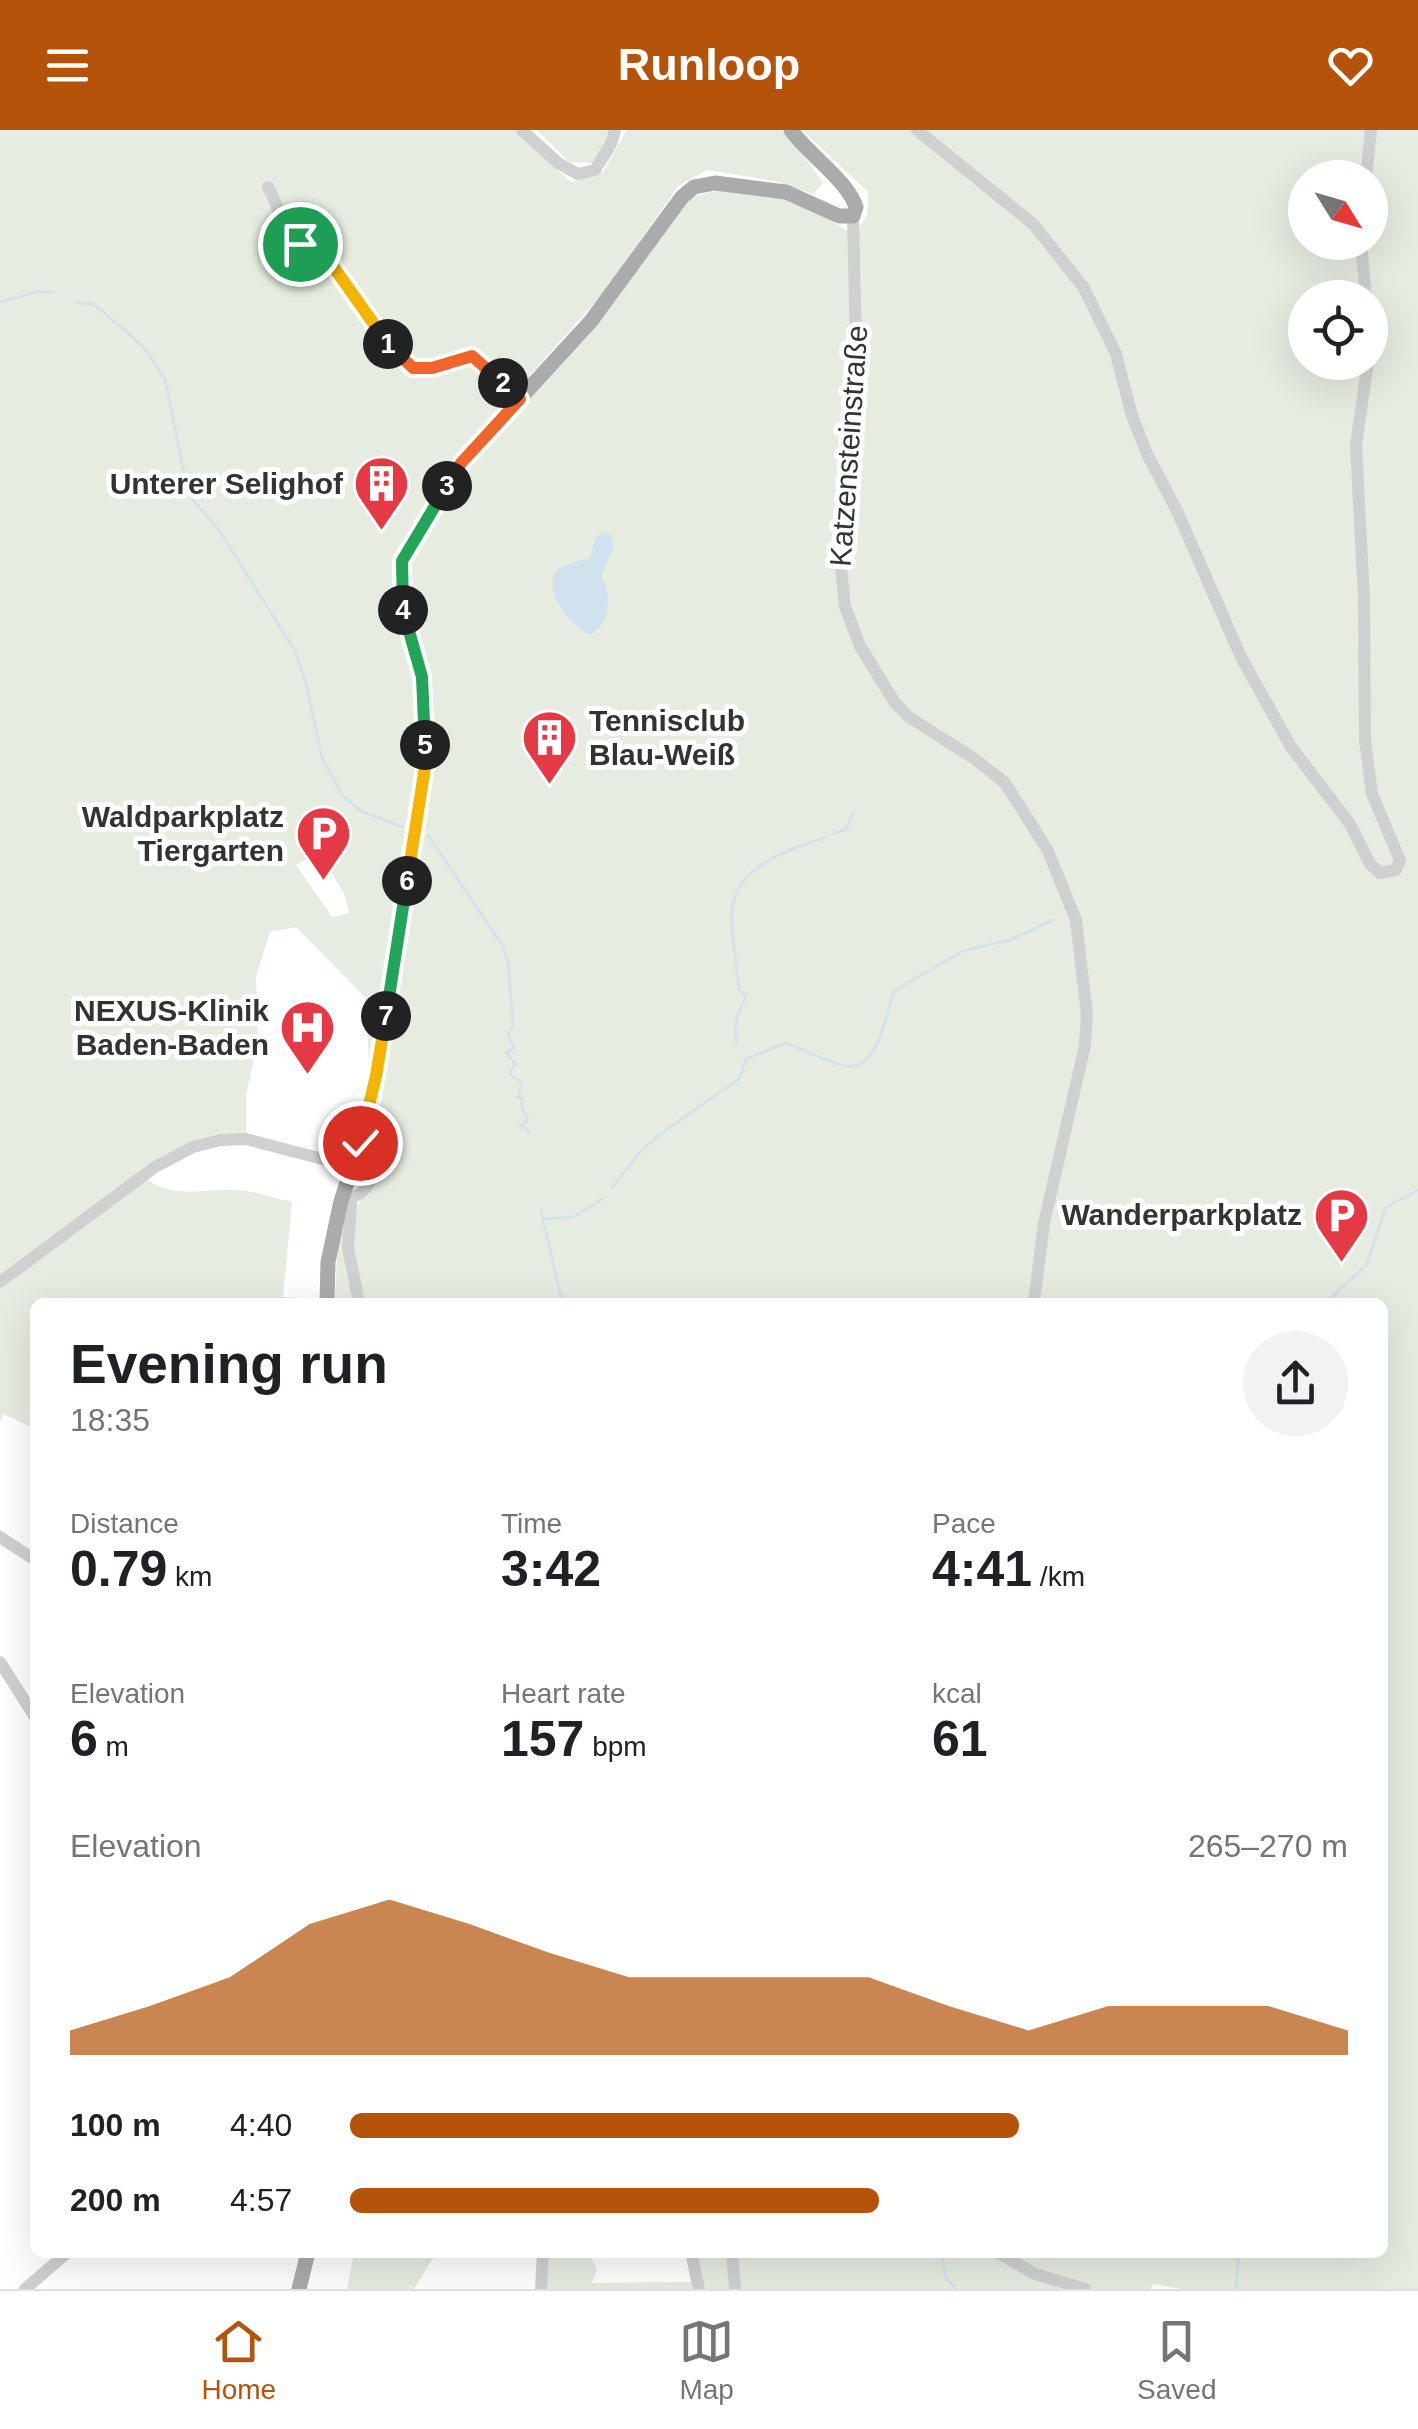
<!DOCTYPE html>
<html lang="en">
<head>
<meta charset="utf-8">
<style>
	:root { --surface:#fff; --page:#f2f2f2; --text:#202124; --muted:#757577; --line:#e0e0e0; --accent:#b45309 }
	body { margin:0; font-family:Helvetica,sans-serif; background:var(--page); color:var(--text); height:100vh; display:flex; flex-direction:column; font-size:38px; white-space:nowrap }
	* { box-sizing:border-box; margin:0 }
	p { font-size:32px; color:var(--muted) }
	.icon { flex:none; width:55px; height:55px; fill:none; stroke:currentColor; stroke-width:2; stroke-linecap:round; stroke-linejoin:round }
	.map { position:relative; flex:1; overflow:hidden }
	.drawer { position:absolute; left:30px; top:1168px; width:1358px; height:960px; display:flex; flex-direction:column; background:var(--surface); border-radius:15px; box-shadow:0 10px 40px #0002 }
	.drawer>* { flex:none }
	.needle { width:65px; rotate:127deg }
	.controls { position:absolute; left:1288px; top:30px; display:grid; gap:20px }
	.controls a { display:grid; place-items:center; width:100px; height:100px; border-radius:50%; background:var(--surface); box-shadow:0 10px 40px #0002; font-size:50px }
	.pin { position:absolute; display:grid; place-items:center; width:85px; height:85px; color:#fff; margin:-42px; border:5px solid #fff; border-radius:50%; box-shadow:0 2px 10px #0007 }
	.km { position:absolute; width:50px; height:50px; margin:-25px; border-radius:50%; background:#222; color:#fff; font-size:28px; line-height:50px; text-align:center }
	.round { display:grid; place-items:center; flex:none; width:105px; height:105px; border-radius:52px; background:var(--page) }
	.headline { display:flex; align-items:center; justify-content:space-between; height:170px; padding:0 40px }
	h1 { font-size:55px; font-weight:800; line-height:75px }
	.metrics { display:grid; grid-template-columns:repeat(3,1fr); gap:15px; height:170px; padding:10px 40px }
	.metrics div { display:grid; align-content:center }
	.metrics b { font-size:50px; font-weight:800 }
	.metrics small { font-size:28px; font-weight:400 }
	.metrics p { font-size:28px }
	.chart { height:280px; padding:20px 40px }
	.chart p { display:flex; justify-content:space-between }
	.chart svg { width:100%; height:180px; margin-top:10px; fill:var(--accent); opacity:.7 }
	ul { padding:0 40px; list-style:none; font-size:32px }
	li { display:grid; grid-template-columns:160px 120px 1fr; align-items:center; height:75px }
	li i { height:25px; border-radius:12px; background:var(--accent) }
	header { display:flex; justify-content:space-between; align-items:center; height:130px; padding:0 40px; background:var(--accent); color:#fff; font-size:45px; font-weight:800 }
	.tabs { display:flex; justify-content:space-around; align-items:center; height:140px; border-top:2px solid var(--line); background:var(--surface); font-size:28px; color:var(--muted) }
	.tabs a { display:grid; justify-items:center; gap:5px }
	.tabs .selected { color:var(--accent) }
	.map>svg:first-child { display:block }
</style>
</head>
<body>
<header><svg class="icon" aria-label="menu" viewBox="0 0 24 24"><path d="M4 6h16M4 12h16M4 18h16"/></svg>Runloop<svg class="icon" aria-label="heart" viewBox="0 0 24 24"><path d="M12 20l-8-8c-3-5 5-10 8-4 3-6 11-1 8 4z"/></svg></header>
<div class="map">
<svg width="1418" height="2159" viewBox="0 0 1418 2159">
	<rect width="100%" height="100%" fill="#fff"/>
	<g fill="#e6ecdf" fill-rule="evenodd">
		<path d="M0,0H515L571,52L603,42L627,0H786L823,53L813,64L775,51L707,40L678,56L608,157L530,245L537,258L688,71C716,53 765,61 796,72C815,79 833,93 851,102C869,92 868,81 868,62L802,0H1418V2159H1180L1153,2154L1151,2159H541L543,2122L589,2123L597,2139L592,2153L697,2152L691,2122H1382V1172H335L338,1102L353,1098L355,1077L377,1055L384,1040L377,999L410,783L396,768L379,930L369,929L365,867L296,797L270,802L256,846L258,910L246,966V1009L221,1010L144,1046C169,1071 206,1058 237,1060C255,1061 274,1068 292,1072L283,1167L318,1169V1172H35V1299L4,1284L0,1291ZM1305,48H1370V112H1305ZM1305,168H1370V232H1305ZM319,722L345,765L349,783L332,787L296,735Z"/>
		<polygon points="537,0 610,0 606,15 593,33 569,32"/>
		<polygon points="354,2123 354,2122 436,2123 414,2159 347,2159"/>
	</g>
	<path fill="#cfe2ee" d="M606,402L612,406L613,418L601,446C612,468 611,490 591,505C573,498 538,458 559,439C566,433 581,431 590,428L596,407Z"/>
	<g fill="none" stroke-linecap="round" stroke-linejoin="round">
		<g stroke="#cfe2ee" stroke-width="2.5">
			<polyline points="0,172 36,162 53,162"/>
			<polyline points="77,173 93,174 126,201 146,220 165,249 188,364 221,403 295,521 306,553 322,627 342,665 361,681 403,697"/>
			<polyline points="833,704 846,699 853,683"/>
			<polyline points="428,705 502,815 508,831 513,895 508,904 514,918 506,922 516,935 510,939 511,945 522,953 518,968 522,968 522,978 528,989 520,997 527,999 528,1004"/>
			<path d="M737,914C733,895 737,884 746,867L739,859C737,834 730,805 732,780C737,734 790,720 826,707"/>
			<path d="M612,1058L640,1022L659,1005L739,949L746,929L785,913C803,919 828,933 846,936C878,942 886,884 894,861L963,821L1010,810L1053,790"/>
			<polyline points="541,1080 562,1172"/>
			<polyline points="544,1089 574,1087 602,1069"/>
			<polyline points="1327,1172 1367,1134 1386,1077 1418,1060"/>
			<polyline points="941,2122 946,2148 956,2159"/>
			<polyline points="1236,2159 1239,2122"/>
		</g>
		<g stroke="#d0d0d0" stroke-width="12">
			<polyline points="522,0 558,33 578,44 595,40 611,14 615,0"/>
			<polyline points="917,0 1033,94 1084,158 1116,224 1132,286 1147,324 1177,381 1241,527 1291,617 1350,694 1370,734 1380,743 1396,740 1400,730 1372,664 1365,610 1364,469 1356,315 1368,232"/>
			<polyline points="1366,48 1371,0"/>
			<path d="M268,57C276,73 283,83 275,100L323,122L392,220L408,235L432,239L472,226L520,269"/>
			<polyline points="853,86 857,259 840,427 845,477 860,516 895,573 909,587 975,629 1005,653 1047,719 1076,790 1087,885 1085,915 1044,1093 1034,1172"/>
			<polyline points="1361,112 1366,168"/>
			<polyline points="1370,211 1370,213"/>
			<polyline points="343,1071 360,1064 378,1044 374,1029 357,1022"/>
			<polyline points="351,1071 348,1118 359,1172"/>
			<polyline points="0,1152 155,1037 193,1017 221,1010 246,1009 353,1037"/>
			<polyline points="0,1407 35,1430"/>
			<polyline points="0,1532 35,1587"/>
			<polyline points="691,2122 699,2159"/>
			<polyline points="732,2122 735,2159"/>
			<polyline points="997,2122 1035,2144 1085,2159"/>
			<polyline points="25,2159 68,2122"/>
			<polyline points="541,2159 543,2122"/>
		</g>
		<g stroke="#ababab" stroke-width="15">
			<path d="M327,1172L328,1132L341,1071L361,1010L376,947L426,627L422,547L403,486L402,431L411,411L461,333L591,191L682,67L694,57L715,53L786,62L839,86H853L856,77C848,51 809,25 791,0"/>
			<polyline points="299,2159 308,2122"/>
		</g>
	</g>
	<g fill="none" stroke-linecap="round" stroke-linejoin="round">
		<defs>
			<polyline id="split-1" points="300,114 323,122 388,214"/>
			<polyline id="split-2" points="388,214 413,238 432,238 472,226 503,253"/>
			<polyline id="split-3" points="447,356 461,333 520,269 503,253"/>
			<polyline id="split-4" points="403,480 402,431 447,356"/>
			<polyline id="split-5" points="403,480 422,547 425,615"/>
			<polyline id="split-6" points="407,751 425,637 425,615"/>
			<polyline id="split-7" points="386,886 407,751"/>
			<polyline id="split-8" points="360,1013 376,946 386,886"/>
		</defs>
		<use href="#split-1" stroke="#fff" stroke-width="20"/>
		<use href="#split-2" stroke="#fff" stroke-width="20"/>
		<use href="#split-3" stroke="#fff" stroke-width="20"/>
		<use href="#split-4" stroke="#fff" stroke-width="20"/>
		<use href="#split-5" stroke="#fff" stroke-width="20"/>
		<use href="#split-6" stroke="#fff" stroke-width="20"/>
		<use href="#split-7" stroke="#fff" stroke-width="20"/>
		<use href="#split-8" stroke="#fff" stroke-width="20"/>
		<use href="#split-1" stroke="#f5b400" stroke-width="12"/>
		<use href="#split-2" stroke="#f0652b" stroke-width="12"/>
		<use href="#split-3" stroke="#f0652b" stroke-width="12"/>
		<use href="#split-4" stroke="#22a559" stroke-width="12"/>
		<use href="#split-5" stroke="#22a559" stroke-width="12"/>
		<use href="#split-6" stroke="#f5b400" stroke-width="12"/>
		<use href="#split-7" stroke="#22a559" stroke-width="12"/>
		<use href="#split-8" stroke="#f5b400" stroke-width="12"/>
	</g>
	<defs>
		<symbol id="building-pin" viewBox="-11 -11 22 30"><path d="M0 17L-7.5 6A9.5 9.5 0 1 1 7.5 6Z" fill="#e63946" stroke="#fff"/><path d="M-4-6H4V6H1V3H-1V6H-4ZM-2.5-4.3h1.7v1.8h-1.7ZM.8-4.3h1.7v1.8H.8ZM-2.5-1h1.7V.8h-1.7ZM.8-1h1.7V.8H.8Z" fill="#fff"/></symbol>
		<symbol id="parking-pin" viewBox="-11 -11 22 30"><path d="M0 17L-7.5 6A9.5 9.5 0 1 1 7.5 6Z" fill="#e63946" stroke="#fff"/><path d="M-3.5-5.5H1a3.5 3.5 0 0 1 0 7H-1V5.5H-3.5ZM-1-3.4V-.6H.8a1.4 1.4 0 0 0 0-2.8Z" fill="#fff"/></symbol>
		<symbol id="hospital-pin" viewBox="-11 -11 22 30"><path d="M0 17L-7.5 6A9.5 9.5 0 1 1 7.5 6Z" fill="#e63946" stroke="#fff"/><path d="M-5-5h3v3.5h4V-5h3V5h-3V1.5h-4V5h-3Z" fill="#fff"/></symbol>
	</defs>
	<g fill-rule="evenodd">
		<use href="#building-pin" x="350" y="322" width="63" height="86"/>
		<use href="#building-pin" x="518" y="576" width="63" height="86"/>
		<use href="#parking-pin" x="292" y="672" width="63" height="86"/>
		<use href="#hospital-pin" x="276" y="866" width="63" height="86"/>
		<use href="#parking-pin" x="1310" y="1054" width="63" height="86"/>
	</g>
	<g text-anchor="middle" stroke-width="10" stroke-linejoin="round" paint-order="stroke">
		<g font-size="30" fill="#333" stroke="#fff">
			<text transform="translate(849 316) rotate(-86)" y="10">Katzensteinstraße</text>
		</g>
		<g font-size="30" font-weight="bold" fill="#333" stroke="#fff" text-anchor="end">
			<text x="343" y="364">Unterer Selighof</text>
			<text x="589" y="601" text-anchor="start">Tennisclub<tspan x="589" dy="34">Blau-Weiß</tspan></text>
			<text x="284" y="697">Waldparkplatz<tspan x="284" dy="34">Tiergarten</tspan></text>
			<text x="269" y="891">NEXUS-Klinik<tspan x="269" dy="34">Baden-Baden</tspan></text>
			<text x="1302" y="1095">Wanderparkplatz</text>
		</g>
	</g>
</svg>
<div class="controls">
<a><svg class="needle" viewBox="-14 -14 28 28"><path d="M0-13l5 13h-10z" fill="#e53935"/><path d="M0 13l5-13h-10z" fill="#757577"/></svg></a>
<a><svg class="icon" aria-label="locate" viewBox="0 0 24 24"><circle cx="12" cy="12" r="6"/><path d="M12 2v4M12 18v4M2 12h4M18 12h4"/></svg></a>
</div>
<div class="pin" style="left:300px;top:114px;background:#1e9e55"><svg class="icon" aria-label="arrive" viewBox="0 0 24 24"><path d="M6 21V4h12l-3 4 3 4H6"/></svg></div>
<div class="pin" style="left:360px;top:1013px;background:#d93025"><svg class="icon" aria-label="check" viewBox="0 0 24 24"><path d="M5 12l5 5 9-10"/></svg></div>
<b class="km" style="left:388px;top:214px">1</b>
<b class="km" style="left:503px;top:253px">2</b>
<b class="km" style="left:447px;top:356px">3</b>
<b class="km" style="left:403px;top:480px">4</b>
<b class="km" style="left:425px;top:615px">5</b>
<b class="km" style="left:407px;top:751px">6</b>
<b class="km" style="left:386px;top:886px">7</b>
<section class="drawer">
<div class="headline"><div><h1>Evening run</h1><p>18:35</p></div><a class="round"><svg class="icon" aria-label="share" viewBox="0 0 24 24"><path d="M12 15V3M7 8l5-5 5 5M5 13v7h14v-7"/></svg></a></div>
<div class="metrics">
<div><p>Distance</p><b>0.79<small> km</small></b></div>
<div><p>Time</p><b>3:42</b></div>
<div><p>Pace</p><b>4:41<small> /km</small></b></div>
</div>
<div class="metrics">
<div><p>Elevation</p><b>6<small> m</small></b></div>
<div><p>Heart rate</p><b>157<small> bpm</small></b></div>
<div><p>kcal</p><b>61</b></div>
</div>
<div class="chart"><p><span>Elevation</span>265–270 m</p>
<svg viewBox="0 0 160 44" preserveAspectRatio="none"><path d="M0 44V38L10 32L20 25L30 12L40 6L50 12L60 19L70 25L80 25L90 25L100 25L110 32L120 38L130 32L140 32L150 32L160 38V44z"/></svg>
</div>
<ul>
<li><b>100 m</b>4:40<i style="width:67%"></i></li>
<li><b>200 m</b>4:57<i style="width:53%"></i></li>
</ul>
</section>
</div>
<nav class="tabs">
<a class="selected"><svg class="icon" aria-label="home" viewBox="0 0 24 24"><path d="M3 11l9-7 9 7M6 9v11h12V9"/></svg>Home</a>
<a><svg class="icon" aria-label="map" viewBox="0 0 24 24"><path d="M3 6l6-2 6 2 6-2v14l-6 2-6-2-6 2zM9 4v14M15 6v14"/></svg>Map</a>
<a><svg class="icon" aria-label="saved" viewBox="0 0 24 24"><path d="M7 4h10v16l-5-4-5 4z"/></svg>Saved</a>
</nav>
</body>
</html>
